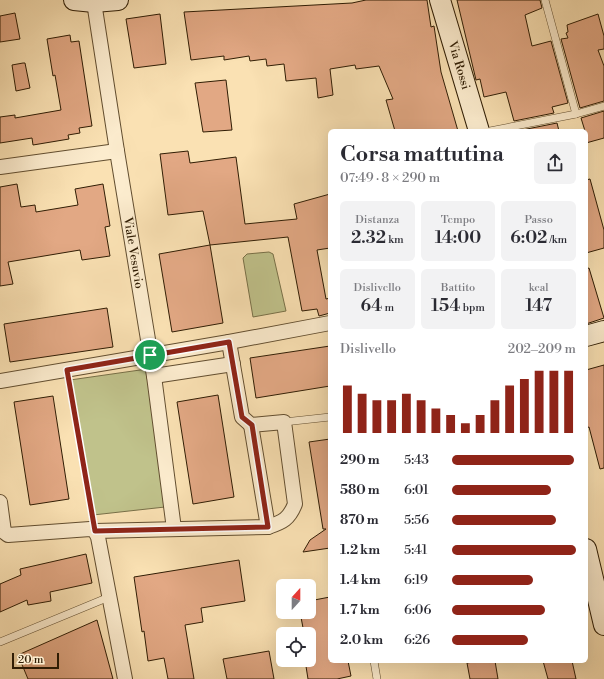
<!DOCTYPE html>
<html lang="it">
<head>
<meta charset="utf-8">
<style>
	:root { --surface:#fff; --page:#f2f2f3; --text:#2b2b33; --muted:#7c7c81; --accent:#8f2418 }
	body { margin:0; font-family:"Libre Bodoni",serif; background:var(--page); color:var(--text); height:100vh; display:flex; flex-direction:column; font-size:15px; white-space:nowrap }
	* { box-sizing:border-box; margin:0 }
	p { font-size:13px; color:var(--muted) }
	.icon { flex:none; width:22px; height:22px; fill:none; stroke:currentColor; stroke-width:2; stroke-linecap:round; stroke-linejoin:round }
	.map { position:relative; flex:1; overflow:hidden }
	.side { position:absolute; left:328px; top:129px; width:260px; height:534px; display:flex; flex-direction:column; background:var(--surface); border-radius:6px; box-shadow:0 4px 16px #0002 }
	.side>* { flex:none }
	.needle { width:26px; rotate:21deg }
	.tools { position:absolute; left:276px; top:579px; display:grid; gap:8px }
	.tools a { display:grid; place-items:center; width:40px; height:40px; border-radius:6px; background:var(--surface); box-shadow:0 4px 16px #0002; font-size:20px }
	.scale { position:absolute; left:12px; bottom:10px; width:47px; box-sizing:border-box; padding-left:4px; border:2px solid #301d04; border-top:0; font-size:11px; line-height:14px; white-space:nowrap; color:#301d04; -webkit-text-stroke:3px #fcecce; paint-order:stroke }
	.pin { position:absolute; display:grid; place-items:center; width:34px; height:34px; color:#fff; margin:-17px; border:2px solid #fff; border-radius:50%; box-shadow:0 1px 4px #0007 }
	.round { display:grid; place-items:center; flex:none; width:42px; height:42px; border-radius:6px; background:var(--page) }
	.headline { display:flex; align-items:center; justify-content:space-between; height:68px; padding:0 12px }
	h1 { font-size:22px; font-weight:600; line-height:30px }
	.metrics { display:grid; grid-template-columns:repeat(3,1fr); gap:6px; height:68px; padding:4px 12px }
	.metrics div { display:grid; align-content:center; border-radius:6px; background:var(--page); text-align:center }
	.metrics b { font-size:17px; font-weight:600 }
	.metrics small { font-size:11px; font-weight:400 }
	.metrics p { font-size:11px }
	.chart { height:112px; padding:8px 12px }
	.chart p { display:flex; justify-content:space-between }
	.chart svg { width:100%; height:72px; margin-top:4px; stroke:var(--accent); stroke-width:6 }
	ul { padding:0 12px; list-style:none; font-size:13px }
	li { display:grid; grid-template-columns:64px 48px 1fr; align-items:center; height:30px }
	li i { height:10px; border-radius:5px; background:var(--accent) }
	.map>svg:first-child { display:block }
</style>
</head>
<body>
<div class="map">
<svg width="604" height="679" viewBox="0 0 604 679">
	<rect width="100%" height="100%" fill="#fae1b3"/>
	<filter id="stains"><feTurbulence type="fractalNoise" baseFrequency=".005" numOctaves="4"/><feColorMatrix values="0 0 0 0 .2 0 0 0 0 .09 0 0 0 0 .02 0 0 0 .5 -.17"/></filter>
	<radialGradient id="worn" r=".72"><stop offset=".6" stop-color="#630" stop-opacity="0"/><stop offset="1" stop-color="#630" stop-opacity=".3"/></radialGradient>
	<g fill="#c0c28b" stroke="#787048">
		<polygon points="269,252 273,254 286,311 253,317 243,258 247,254"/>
		<polygon points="147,369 165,507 93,515 70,380"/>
	</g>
	<g fill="#e2a884" stroke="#301d04">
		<polygon points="366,0 427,0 431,27 434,26 441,72 458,131 395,131 386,100 393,99 379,66 356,69 355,65 330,69 333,95 318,98 316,78 286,81 284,64 267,66 266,59 250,61 249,56 224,60 224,56 191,60 184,12 352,3"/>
		<polygon points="457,0 540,0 542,8 525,15 532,46 551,41 568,103 552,107 554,113 514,121 506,92 484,97 480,79 476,80"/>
		<polygon points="15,13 20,39 0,42 0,16"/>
		<polygon points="160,14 166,64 134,68 126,19"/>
		<polygon points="598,14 604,36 604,49 598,50 604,66 604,101 580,108 561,39 568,38 566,33 568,32 567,25"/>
		<polygon points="70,35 71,42 79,41 92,126 79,128 80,133 68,135 69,139 33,145 32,138 0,143 0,117 15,115 15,118 61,110 55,75 53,76 47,39"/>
		<polygon points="23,63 25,63 30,88 16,91 12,65"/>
		<polygon points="226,80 232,130 203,132 195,83"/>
		<polygon points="604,111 604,138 586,143 586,131 585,131 581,118"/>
		<polygon points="557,123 559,131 517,131"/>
		<polygon points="188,151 190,163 236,157 245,224 297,219 294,204 330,194 330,248 317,250 326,299 330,298 330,313 319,316 317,309 302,311 288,237 210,245 203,211 168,215 160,154"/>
		<polygon points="590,179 604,230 604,248 586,253 586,180"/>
		<polygon points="17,184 21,207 35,205 36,212 78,205 75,189 103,184 110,226 105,227 110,256 82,260 80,250 8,262 13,284 0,286 0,187"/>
		<polygon points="210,245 223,323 172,332 159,254"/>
		<polygon points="589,268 604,318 586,324 586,269"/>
		<polygon points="107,308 113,347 10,362 4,324"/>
		<polygon points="330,346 330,386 256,398 250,358"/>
		<polygon points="604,365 604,468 600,469 589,427 586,428 586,370"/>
		<polygon points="218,395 234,497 193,504 177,402"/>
		<polygon points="53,396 69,499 30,505 14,402"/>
		<polygon points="330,439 330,548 303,552 310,540 326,529 323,529 309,442"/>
		<polygon points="86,554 92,583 50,592 51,601 28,605 27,600 0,612 0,584 21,575 20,569"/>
		<polygon points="239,560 245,601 201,608 203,622 185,625 194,679 168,679 164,658 148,661 144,631 142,632 134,577"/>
		<polygon points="330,597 330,661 348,661 351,676 337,679 308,679 305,660 309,660 309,632 304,633 300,612 309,612 309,601"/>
		<polygon points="97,620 113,679 28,679 18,655"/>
		<polygon points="269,651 274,679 227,679 223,659"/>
		<polygon points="479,661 495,661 498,679 470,679 467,663"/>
		<polygon points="543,661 572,661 576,679 548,679"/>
	</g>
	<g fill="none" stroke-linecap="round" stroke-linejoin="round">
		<defs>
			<g id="lane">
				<polyline points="545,0 576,114"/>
				<polyline points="490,131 576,114 604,106"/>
				<polyline points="284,422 330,417"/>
				<polyline points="0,642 109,597"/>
				<polyline points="374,661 377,679"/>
			</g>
			<g id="street">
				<path id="s1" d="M94,2L117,151L154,376L174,529"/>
				<polyline points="0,167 117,151"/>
				<polyline points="154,376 233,364"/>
				<polyline points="0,381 229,342 330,323"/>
				<polyline points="251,425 268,527"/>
				<polyline points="0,502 4,532 8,535 90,529 95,531 98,537 125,679"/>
				<path d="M95,531L268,527C283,522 289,519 295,504L284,422L251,425L242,417L229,342"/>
			</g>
			<g id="secondary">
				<polyline points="74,0 94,2 118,0"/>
				<path id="s2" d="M440,0L479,131"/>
				<polyline points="586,336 604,331"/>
				<polyline points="586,549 604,625"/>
			</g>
		</defs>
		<use href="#lane" stroke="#624e30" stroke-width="8"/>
		<use href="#street" stroke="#624e30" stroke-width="16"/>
		<use href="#secondary" stroke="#301d04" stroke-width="22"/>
		<polyline stroke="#301d04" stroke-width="2.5" stroke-dasharray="1 2" stroke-linecap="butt" points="69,384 92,515"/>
		<use href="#lane" stroke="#fcecce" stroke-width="7"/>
		<use href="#street" stroke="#fcecce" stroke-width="14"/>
		<use href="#secondary" stroke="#fcecce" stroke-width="20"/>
	</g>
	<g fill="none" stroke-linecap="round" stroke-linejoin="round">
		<defs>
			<polygon id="route" points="229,342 242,417 252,425 268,527 95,531 67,370"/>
		</defs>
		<use href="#route" stroke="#fff" stroke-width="8"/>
		<use href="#route" stroke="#8f2418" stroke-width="5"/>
	</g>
	<g text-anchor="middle" stroke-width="3.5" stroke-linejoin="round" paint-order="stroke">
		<g font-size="12" fill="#301d04" stroke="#fcecce">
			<text dy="4" stroke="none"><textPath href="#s2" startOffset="68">Via Rossi</textPath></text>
			<text dy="4" stroke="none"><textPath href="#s1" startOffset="254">Viale Vesuvio</textPath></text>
		</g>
	</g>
	<rect width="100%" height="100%" filter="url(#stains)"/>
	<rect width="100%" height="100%" fill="url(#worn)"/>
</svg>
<div class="tools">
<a><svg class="needle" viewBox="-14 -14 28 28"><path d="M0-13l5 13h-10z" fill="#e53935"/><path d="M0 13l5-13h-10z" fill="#7c7c81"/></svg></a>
<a><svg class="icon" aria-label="locate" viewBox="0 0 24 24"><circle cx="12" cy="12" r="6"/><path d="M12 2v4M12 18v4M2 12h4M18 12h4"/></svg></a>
</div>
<div class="scale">20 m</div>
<div class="pin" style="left:150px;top:355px;background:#1e9e55"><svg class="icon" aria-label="arrive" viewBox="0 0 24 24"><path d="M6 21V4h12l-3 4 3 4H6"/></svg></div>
<section class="side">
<div class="headline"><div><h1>Corsa mattutina</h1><p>07:49 · 8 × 290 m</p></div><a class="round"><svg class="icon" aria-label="share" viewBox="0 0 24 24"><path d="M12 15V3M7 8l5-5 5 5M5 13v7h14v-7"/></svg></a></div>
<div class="metrics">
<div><p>Distanza</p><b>2.32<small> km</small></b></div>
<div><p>Tempo</p><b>14:00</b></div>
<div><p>Passo</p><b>6:02<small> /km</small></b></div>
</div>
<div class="metrics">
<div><p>Dislivello</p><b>64<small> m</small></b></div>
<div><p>Battito</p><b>154<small> bpm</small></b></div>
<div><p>kcal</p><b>147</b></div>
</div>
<div class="chart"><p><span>Dislivello</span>202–209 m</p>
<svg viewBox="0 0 160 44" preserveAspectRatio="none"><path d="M5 44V15M15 44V20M25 44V24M35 44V24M45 44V20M55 44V24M65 44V29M75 44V33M85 44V38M95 44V33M105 44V24M115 44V15M125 44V11M135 44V6M145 44V6M155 44V6"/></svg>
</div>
<ul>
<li><b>290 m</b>5:43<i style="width:98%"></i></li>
<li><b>580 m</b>6:01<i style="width:80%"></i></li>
<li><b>870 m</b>5:56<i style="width:84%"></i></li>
<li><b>1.2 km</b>5:41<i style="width:100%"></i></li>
<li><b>1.4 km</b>6:19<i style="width:65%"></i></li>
<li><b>1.7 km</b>6:06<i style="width:75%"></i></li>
<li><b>2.0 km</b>6:26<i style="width:61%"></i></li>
</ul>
</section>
</div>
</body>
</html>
